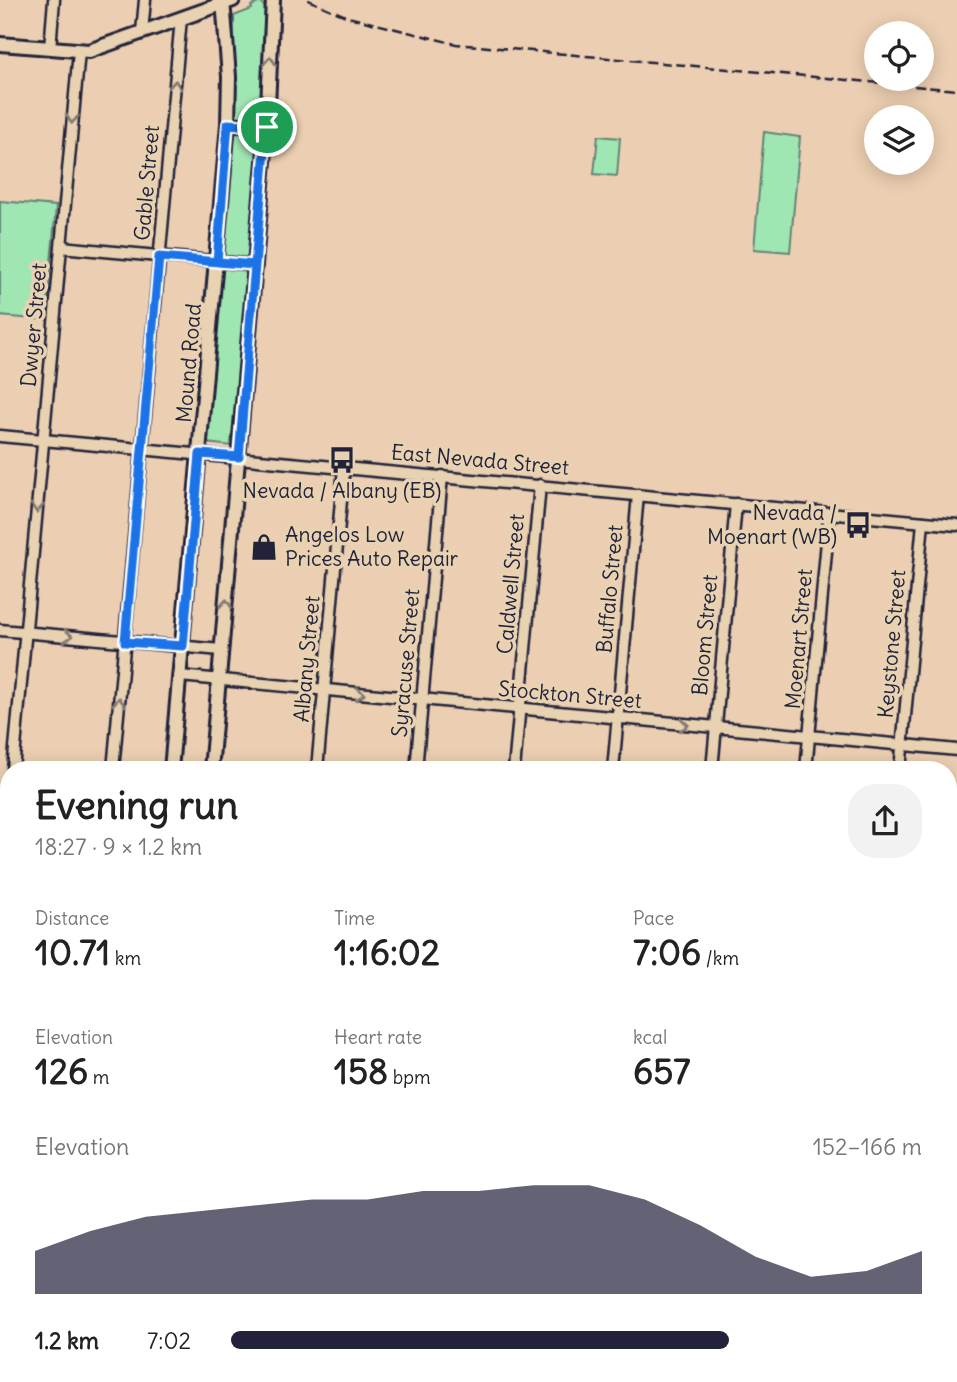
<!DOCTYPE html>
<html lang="en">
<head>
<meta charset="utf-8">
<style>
	:root { --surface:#fff; --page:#f2f2f2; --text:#222; --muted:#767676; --accent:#22223b }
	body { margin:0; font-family:Delius,sans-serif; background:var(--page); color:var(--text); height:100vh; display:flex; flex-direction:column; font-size:26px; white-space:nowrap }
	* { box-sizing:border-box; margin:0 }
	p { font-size:23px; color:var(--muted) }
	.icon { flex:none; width:38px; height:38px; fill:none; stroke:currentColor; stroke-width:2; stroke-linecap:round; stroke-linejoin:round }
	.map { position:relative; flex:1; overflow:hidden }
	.sheet { position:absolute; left:0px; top:761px; width:957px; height:621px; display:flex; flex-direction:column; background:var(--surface); border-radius:28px 28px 0 0; box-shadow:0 4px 18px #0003 }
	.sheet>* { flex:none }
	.fabs { position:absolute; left:864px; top:21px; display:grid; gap:14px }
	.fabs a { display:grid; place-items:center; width:70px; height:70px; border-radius:50%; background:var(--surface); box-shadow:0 4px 18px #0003; font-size:35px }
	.pin { position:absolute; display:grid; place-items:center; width:60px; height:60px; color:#fff; margin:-30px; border:4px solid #fff; border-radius:50%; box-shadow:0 2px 7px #0007 }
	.round { display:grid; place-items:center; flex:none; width:74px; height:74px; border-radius:28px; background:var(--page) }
	.summary { display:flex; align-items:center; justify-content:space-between; height:119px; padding:0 35px }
	h1 { font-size:38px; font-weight:700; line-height:52px }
	.figures { display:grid; grid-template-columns:repeat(3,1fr); gap:10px; height:119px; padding:7px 35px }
	.figures div { display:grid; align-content:center }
	.figures b { font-size:35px; font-weight:700 }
	.figures small { font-size:19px; font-weight:400 }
	.figures p { font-size:19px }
	.chart { height:196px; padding:14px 35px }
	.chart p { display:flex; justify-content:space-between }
	.chart svg { width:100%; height:126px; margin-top:7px; fill:var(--accent); opacity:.7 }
	ul { padding:0 35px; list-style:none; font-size:23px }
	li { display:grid; grid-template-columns:112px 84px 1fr; align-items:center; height:52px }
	li i { height:18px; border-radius:9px; background:var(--accent) }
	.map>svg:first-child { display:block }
</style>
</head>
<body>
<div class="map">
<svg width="957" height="1382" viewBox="0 0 957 1382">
	<rect width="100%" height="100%" fill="#eccfb2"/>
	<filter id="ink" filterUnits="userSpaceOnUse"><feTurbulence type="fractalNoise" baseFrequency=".0143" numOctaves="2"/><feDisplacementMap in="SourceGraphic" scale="14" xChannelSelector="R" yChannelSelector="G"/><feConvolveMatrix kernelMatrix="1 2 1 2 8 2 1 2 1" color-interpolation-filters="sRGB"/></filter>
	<g filter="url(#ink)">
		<g fill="#a0e6b3" stroke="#618477" stroke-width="2">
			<polygon points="261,2 265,8 260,117 255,120 237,119 234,115 234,16 252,9 251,6"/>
			<polygon points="764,132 800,137 790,252 754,249"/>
			<polygon points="236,133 255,134 259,139 248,256 244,259 226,258 222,255 232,135"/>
			<polygon points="598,136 620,138 617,176 594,174"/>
			<polygon points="0,201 56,206 46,320 0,316"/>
			<polygon points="225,268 243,270 247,275 232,446 206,443 220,272"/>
		</g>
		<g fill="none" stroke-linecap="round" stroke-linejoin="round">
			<defs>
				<g id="minor">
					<polyline points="142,32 145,0"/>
					<polyline points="50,48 54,0"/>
					<polyline points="61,247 255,265"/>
					<polyline points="0,436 957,525"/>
					<polyline points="0,630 221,650"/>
					<polyline points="180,676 957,750"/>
					<polyline points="13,770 79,51"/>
					<polyline points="113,770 181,18"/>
					<polyline points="317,770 344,467"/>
					<polyline points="416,770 442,476"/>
					<polyline points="514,770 540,485"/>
					<polyline points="613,770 638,495"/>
					<polyline points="712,770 736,504"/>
					<polyline points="806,770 829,519 832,513"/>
					<polyline points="900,770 923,522"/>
					<polyline points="0,911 9,818"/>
					<polyline points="948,975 957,976"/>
					<polyline points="0,1107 9,1108"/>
					<polyline points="948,1263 957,1172"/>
					<polyline points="0,1339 9,1340"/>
					<polyline points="371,1374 469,1382"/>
					<polyline points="54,1382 55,1374"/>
					<polyline points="259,1382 260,1374"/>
					<polyline points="354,1382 358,1374"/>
					<polyline points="560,1382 561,1374"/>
					<polyline points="655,1382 656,1374"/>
					<polyline points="748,1382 749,1374"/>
					<polyline points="843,1382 844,1374"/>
					<polyline points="937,1382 938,1374"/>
				</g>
				<g id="major">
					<polyline points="0,44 89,51 233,0"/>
					<polyline points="228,124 267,127"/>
					<polyline points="171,770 228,124 229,77 223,0"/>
					<polyline points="211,770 267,127 273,0"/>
					<polyline points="118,1382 119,1374"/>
					<polyline points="157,1382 158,1374"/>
				</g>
			</defs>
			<use href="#minor" stroke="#22223b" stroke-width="15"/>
			<use href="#major" stroke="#22223b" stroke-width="18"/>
			<use href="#minor" stroke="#e8d2b1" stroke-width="10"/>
			<use href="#major" stroke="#e8d2b1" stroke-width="12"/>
			<polyline stroke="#22223b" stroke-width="2.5" stroke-dasharray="10 5" stroke-linecap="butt" points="308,0 348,17 456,44 957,90"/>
		</g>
		<defs><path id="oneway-chevron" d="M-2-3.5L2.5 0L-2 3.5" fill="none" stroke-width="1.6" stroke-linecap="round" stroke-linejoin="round" transform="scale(1.75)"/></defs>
		<g stroke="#857a76">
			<use href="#oneway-chevron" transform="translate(270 61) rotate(-87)"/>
			<use href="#oneway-chevron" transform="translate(175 85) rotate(-85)"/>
			<use href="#oneway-chevron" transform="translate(72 119) rotate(95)"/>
			<use href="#oneway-chevron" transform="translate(37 508) rotate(95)"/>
			<use href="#oneway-chevron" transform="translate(226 604) rotate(-85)"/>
			<use href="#oneway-chevron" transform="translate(68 636) rotate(5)"/>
			<use href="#oneway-chevron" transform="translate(360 694) rotate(6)"/>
			<use href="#oneway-chevron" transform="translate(119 702) rotate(-85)"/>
			<use href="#oneway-chevron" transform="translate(684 725) rotate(5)"/>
		</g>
	</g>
	<g fill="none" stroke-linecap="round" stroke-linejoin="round" filter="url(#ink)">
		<defs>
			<polyline id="route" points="267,127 255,265 159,257 125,642 183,646 200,454 239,457 255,265 217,262 228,124 267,127"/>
		</defs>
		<use href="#route" stroke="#fff" stroke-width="14"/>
		<use href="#route" stroke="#1a73e8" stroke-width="9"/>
	</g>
	<defs>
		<symbol id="bus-bare" viewBox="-9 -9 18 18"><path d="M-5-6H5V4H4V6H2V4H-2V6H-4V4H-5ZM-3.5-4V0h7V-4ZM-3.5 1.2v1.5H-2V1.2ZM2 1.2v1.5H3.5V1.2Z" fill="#22223b" stroke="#e8d2b1" stroke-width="2.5" paint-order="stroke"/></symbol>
		<symbol id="shop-bare" viewBox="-9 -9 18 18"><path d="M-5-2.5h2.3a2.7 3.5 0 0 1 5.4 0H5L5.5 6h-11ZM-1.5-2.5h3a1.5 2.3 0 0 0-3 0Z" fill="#22223b" stroke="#e8d2b1" stroke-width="2.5" paint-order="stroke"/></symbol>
	</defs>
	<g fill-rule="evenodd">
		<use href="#bus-bare" x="323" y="441" width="38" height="38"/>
		<use href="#bus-bare" x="839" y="506" width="38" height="38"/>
		<use href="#shop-bare" x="245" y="528" width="38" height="38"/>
	</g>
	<g text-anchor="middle" stroke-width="7" stroke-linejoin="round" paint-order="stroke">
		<g font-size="21" fill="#22223b" stroke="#e8d2b1">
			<text transform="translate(147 183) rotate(-85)" y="7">Gable Street</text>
			<text transform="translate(34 325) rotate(-85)" y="7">Dwyer Street</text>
			<text transform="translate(189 363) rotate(-85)" y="7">Mound Road</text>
			<text transform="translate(480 460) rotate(5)" y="7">East Nevada Street</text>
			<text transform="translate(511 584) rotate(-85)" y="7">Caldwell Street</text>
			<text transform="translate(610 589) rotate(-85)" y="7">Buffalo Street</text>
			<text transform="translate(705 635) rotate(-85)" y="7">Bloom Street</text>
			<text transform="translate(799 639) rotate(-85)" y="7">Moenart Street</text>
			<text transform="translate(892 644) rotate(-85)" y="7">Keystone Street</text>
			<text transform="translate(307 659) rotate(-85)" y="7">Albany Street</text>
			<text transform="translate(406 663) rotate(-85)" y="7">Syracuse Street</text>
			<text transform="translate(570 695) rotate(5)" y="7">Stockton Street</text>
		</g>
		<g font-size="21" fill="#22223b" stroke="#e8d2b1">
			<text x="342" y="498">Nevada / Albany (EB)</text>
			<text x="837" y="520" text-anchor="end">Nevada /<tspan x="837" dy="24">Moenart (WB)</tspan></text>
			<text x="285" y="542" text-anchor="start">Angelos Low<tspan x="285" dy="24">Prices Auto Repair</tspan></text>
		</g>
	</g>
</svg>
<div class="fabs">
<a><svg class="icon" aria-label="locate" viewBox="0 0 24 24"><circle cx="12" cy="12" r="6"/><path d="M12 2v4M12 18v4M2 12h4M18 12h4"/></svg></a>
<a><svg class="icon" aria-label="layers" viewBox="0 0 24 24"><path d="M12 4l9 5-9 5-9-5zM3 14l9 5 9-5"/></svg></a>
</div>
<div class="pin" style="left:267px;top:127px;background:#1e9e55"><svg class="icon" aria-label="arrive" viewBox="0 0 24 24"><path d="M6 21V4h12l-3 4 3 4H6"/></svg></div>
<section class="sheet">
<div class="summary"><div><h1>Evening run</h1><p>18:27 · 9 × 1.2 km</p></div><a class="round"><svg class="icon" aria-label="share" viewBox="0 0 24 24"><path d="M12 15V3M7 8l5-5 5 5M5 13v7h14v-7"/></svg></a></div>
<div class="figures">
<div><p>Distance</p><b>10.71<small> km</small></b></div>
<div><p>Time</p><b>1:16:02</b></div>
<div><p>Pace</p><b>7:06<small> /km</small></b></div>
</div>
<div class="figures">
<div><p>Elevation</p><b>126<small> m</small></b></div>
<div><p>Heart rate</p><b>158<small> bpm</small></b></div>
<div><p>kcal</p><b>657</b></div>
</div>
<div class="chart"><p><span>Elevation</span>152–166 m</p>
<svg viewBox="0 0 160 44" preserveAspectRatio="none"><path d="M0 44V29L10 22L20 17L30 15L40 13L50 11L60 11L70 8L80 8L90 6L100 6L110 11L120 20L130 31L140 38L150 36L160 29V44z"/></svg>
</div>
<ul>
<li><b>1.2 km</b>7:02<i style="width:72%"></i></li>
</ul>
</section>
</div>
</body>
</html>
